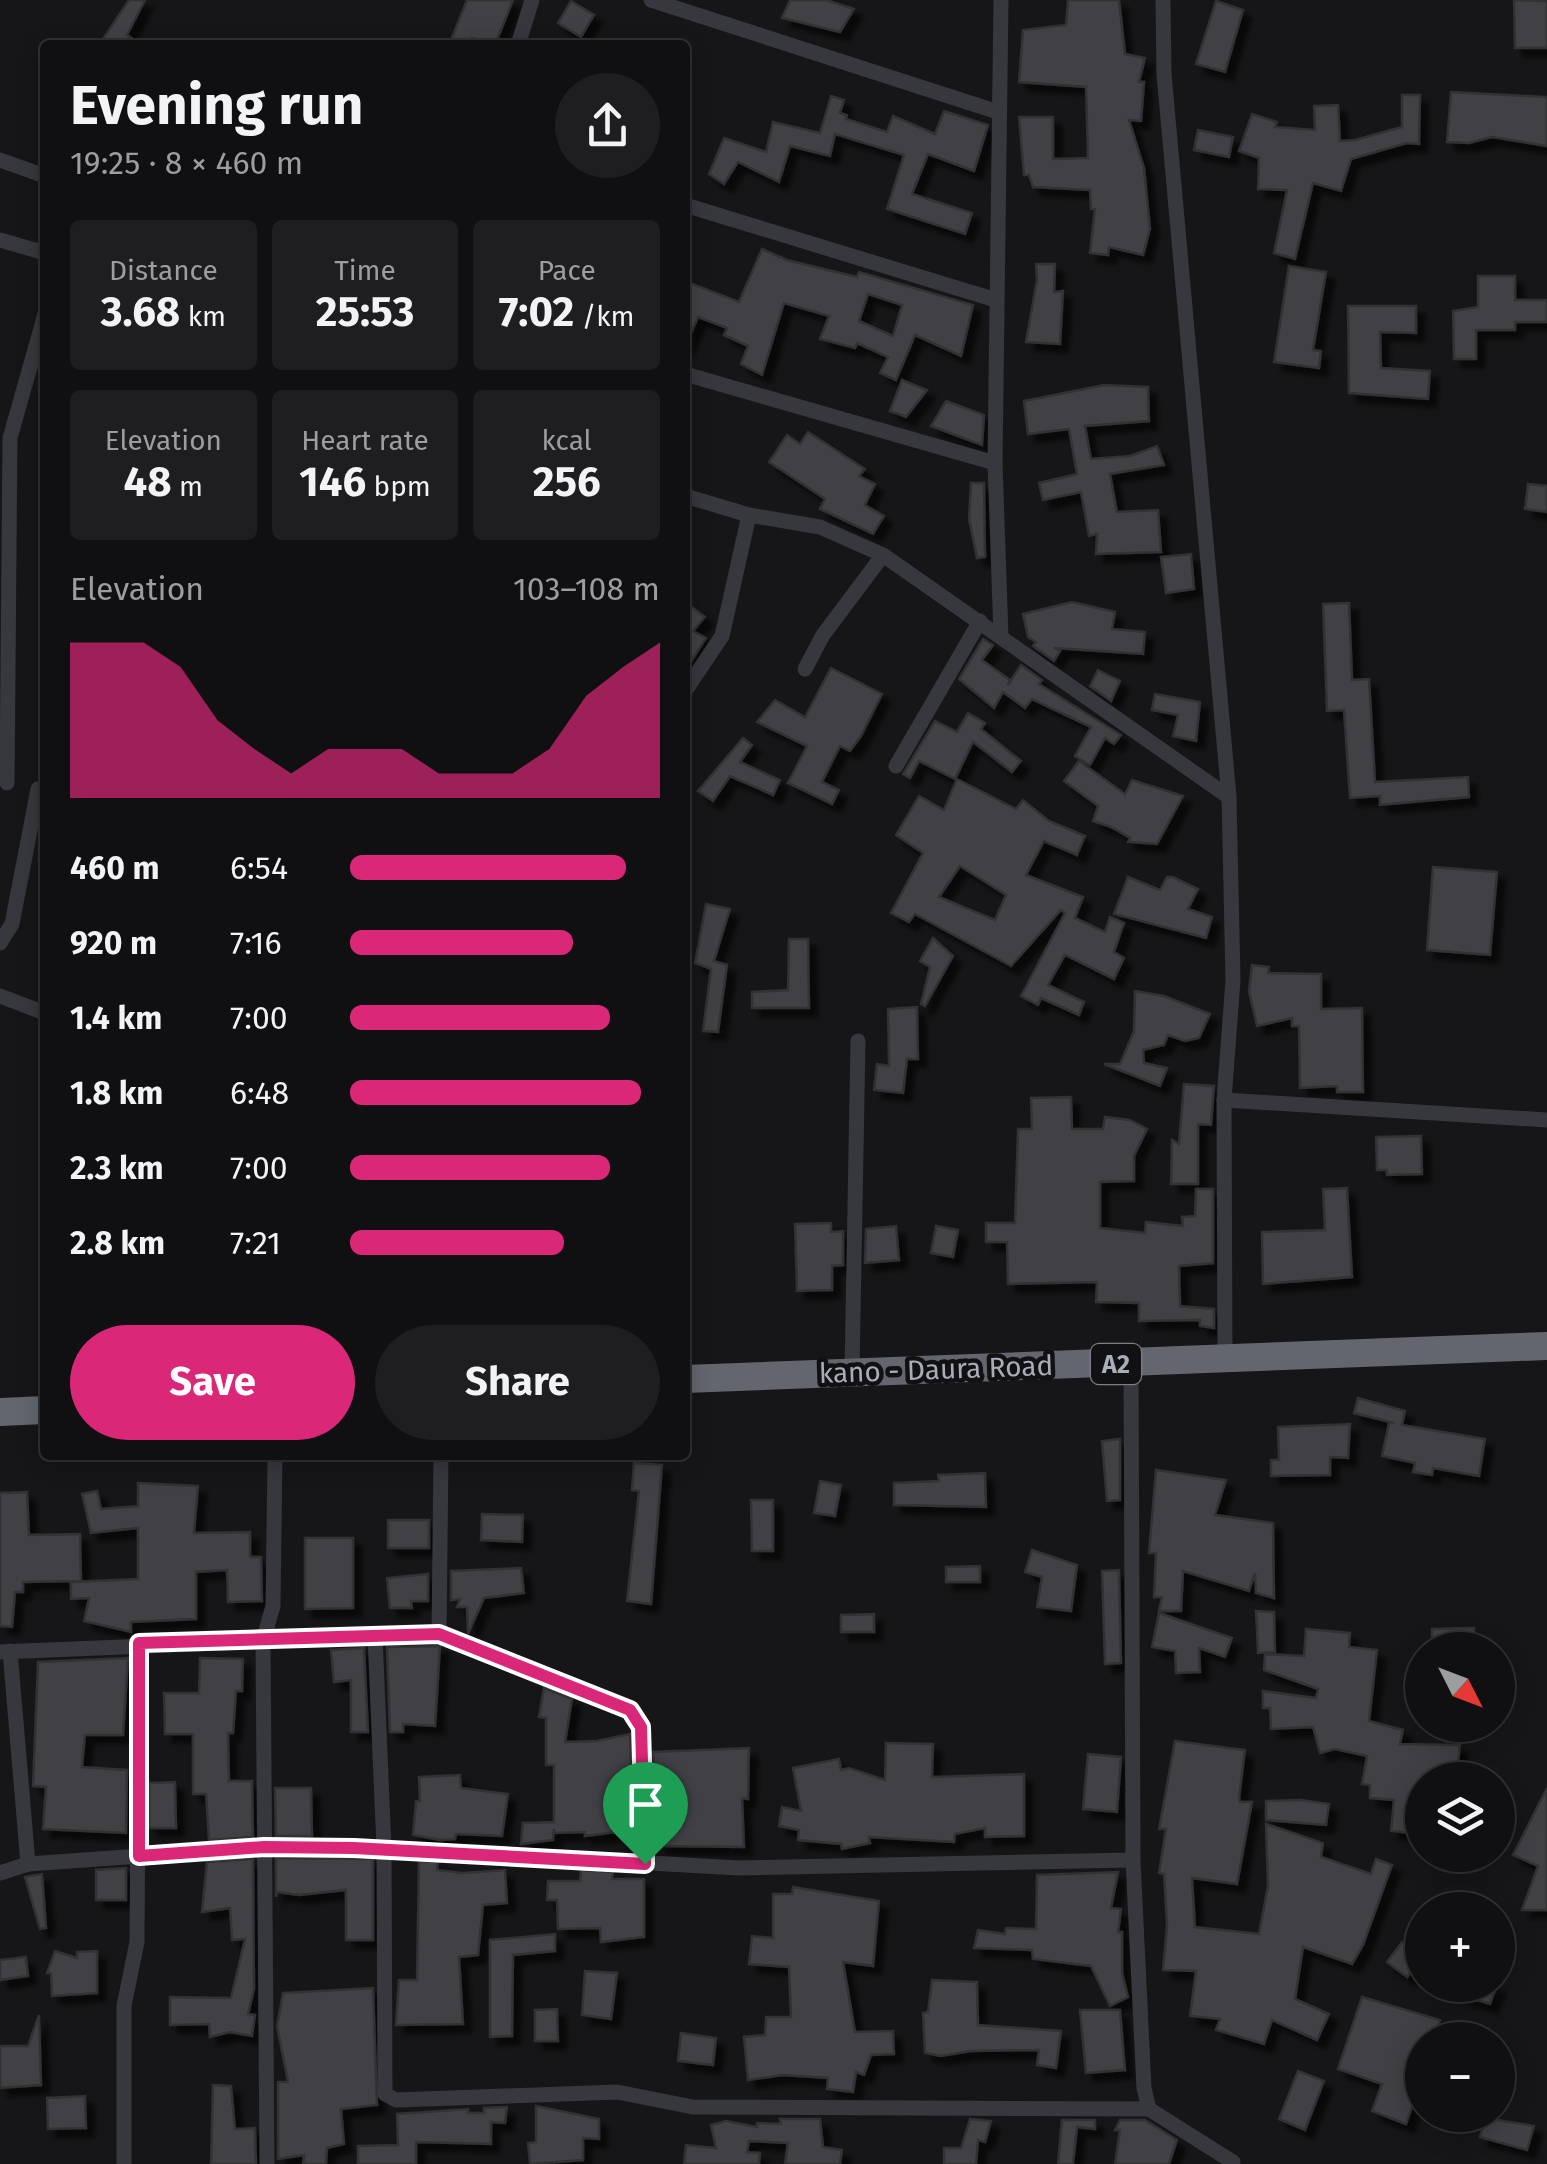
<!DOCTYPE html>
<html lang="en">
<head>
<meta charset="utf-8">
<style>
	:root { --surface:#101012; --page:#1e1e20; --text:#f1f3f6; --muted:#9c9d9f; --line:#303032; --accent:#db2777 }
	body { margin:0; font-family:"Fira Sans",sans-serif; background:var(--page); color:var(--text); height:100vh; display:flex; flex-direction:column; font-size:38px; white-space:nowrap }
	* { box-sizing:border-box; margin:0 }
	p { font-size:32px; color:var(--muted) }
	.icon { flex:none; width:55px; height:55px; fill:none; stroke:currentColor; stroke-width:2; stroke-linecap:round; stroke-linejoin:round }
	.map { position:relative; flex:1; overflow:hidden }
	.sheet { position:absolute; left:40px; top:40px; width:650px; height:1420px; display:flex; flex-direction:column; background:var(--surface); border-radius:10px; box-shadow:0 5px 25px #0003,0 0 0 2px var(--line) }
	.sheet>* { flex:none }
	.needle { width:65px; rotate:132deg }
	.buttons { position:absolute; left:1405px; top:1632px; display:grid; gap:20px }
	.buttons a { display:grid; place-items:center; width:110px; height:110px; border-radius:50%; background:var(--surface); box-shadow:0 5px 25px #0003,0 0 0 2px var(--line); font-size:50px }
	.pin { position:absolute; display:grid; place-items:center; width:85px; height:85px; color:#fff; margin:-102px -42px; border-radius:50% 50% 50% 0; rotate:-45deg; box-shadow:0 0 10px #0007 }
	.pin .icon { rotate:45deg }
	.round { display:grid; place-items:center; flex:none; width:105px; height:105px; border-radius:52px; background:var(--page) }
	.summary { display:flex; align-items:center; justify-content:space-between; height:170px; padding:0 30px }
	h1 { font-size:55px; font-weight:700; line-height:75px }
	.figures { display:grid; grid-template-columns:repeat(3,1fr); gap:15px; height:170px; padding:10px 30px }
	.figures div { display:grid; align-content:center; border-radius:10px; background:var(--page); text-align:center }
	.figures b { font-size:42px; font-weight:700 }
	.figures small { font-size:28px; font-weight:400 }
	.figures p { font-size:28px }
	.chart { height:280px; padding:20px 30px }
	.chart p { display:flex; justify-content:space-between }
	.chart svg { width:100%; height:180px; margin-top:10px; fill:var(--accent); opacity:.7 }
	.cta { display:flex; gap:20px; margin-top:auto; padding:20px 30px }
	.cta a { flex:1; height:115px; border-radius:60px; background:var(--accent); color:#fff; font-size:40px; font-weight:700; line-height:115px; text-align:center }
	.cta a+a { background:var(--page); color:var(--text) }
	ul { padding:0 30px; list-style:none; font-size:32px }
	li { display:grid; grid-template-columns:160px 120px 1fr; align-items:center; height:75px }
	li i { height:25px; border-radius:12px; background:var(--accent) }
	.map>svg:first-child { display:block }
</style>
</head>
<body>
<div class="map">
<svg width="1547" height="2164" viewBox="0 0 1547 2164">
	<defs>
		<filter id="shadow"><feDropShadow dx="8" dy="8" stdDeviation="2.5" flood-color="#0009"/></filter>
	</defs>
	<rect width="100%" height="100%" fill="#161618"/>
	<g fill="#404145" stroke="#303034" stroke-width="2.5" fill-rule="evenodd" filter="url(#shadow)">
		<polygon points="129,0 145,0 127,35 142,45 99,45"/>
		<polygon points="467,0 513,0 495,45 472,38 468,45 449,45"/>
		<polygon points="790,0 826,0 854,9 840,32 782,18"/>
		<polygon points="1068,0 1119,0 1125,54 1145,58 1139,82 1144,82 1141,121 1129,120 1144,168 1150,229 1143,255 1109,247 1108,255 1090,253 1095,209 1091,209 1090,190 1033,187 1029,175 1024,175 1019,117 1053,117 1053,159 1088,158 1086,87 1019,82 1023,30 1066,25"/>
		<polygon points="1514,0 1547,1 1547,48 1515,48"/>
		<polygon points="571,1 594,15 581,37 558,23"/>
		<polygon points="1216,1 1243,10 1225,72 1196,64"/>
		<polygon points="1451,92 1547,97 1547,146 1492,137 1469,143 1447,142"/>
		<polygon points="1402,95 1420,95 1419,144 1407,143 1351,159 1341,191 1313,183 1295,259 1274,253 1287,190 1258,189 1259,158 1239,151 1252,114 1277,122 1275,127 1315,130 1314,106 1338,105 1340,141 1355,140 1402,127"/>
		<polygon points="831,96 844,100 840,113 847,115 846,119 887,132 893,116 935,134 944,111 988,125 974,171 928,154 912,194 972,213 965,234 887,209 904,155 835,134 830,156 790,146 779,182 738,162 724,184 709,174 724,138 766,152 773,122 820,133"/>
		<polygon points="1198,130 1233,137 1229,157 1194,150"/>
		<path d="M762,249L787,260L857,277L859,272L973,305L961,356L915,335L896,380L880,373L888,357L857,343L855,348L820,339L829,316L784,303L762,375L741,364L748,346L724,335L727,328L698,317L685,347V281L739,302ZM868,294L902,305L893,336L859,321Z"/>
		<polygon points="1036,264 1055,264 1054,292 1063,291 1060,344 1026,342 1037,280"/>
		<polygon points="1289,266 1326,272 1313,350 1321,351 1319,368 1274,362"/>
		<polygon points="1478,276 1515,276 1515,300 1547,300 1547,322 1515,322 1515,330 1476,330 1476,359 1454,359 1453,311 1478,307"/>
		<polygon points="1348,306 1416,306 1416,333 1380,332 1381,368 1430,371 1428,399 1349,393"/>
		<polygon points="902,380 927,390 906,417 890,411"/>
		<polygon points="1104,385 1148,387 1149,421 1085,426 1091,459 1130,456 1157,446 1164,465 1110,474 1117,512 1158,510 1161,552 1096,554 1097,534 1089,536 1081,492 1043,500 1039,483 1077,474 1069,429 1028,434 1024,401"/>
		<polygon points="946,401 984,415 982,445 931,426"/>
		<polygon points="808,432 865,469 859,476 875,484 865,505 884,516 873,534 820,509 825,499 769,462 787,435 800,444"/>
		<polygon points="971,483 984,483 985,557 977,558 969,519"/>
		<polygon points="1528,484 1547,486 1547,512 1525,509"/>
		<polygon points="1191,554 1194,589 1166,593 1161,557"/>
		<polygon points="685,602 705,617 693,631 706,638 685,671"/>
		<polygon points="1072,602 1115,612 1112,629 1145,632 1143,654 1054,648 1060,651 1054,661 1033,646 1036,642 1028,637 1023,614"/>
		<polygon points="1349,603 1352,680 1369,679 1375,782 1468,777 1469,797 1380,805 1380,796 1350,798 1344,710 1327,711 1323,604"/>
		<polygon points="983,639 993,645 982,660 1010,680 1008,685 1021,665 1042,680 1039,684 1121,735 1114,744 1105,738 1090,765 1075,756 1091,727 1032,699 1025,708 1003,692 994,708 959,679"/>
		<polygon points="831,668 882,694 861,736 850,751 840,746 822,782 839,790 832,804 788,783 807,746 757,722 775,700 805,717"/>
		<polygon points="1098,670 1120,681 1111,701 1090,686"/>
		<polygon points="1155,694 1200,702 1196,741 1173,736 1178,715 1152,710"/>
		<polygon points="968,713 985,723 981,729 1021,761 1012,772 973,742 955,779 919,761 910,778 903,774 935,721 957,732"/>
		<polygon points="743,738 752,745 740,762 780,780 773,795 730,776 713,801 698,791"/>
		<polygon points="1079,761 1125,794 1132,780 1183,796 1157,844 1128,842 1130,838 1111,827 1093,821 1098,806 1064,781"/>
		<path d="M957,779L1016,809L1023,800L1049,821L1085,836L1077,855L1044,841L1026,875L1083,897L1075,918L1105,932L1110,917L1124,923L1114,952L1124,958L1114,979L1065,955L1048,985L1084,1002L1079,1015L1041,998L1038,1005L1021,996L1065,913L1061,910L1011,966L915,914L909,922L891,913L923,853L896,835L919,796L944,810ZM960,866L1006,895L995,920L939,897Z"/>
		<polygon points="1433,867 1497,872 1490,955 1427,950"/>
		<polygon points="1128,877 1160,890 1167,877 1173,877 1198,889 1188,909 1212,917 1206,938 1114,914"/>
		<polygon points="706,904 730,909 714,961 727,965 718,1032 703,1031 711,969 695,963"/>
		<polygon points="933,938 953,956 925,1006 921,1004 930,967 920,961"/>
		<polygon points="789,939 808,939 809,1008 752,1008 752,992 788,990"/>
		<polygon points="1252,965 1269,967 1268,973 1321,974 1321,1009 1362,1008 1363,1092 1337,1092 1337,1086 1300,1088 1299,1026 1292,1026 1292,1018 1257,1026 1249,991"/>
		<polygon points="1135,991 1164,996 1210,1014 1199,1038 1185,1041 1168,1035 1164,1045 1143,1050 1144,1063 1167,1068 1160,1086 1104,1064 1120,1064 1134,1031"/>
		<polygon points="917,1007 918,1059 907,1059 903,1093 874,1090 877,1064 889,1066 888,1009"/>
		<polygon points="1184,1084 1214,1086 1211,1125 1198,1124 1198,1184 1171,1184 1172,1140 1179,1144"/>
		<polygon points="1071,1097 1072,1129 1103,1129 1105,1117 1130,1120 1147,1129 1134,1156 1134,1181 1100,1182 1100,1228 1145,1233 1146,1222 1183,1226 1182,1217 1195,1216 1196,1189 1213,1189 1213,1263 1179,1266 1180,1306 1214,1309 1214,1328 1200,1326 1200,1320 1139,1321 1139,1303 1096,1302 1097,1282 1008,1284 1007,1242 986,1242 986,1223 1015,1223 1018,1129 1032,1129 1031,1098"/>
		<polygon points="1421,1136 1422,1174 1387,1175 1387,1170 1377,1170 1376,1137"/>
		<polygon points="1347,1188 1352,1277 1263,1284 1262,1232 1325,1230 1323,1189"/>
		<polygon points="831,1223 831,1232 843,1231 843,1265 832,1266 832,1290 797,1291 795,1224"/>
		<polygon points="896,1226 899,1260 865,1263 866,1229"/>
		<polygon points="936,1226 958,1230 953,1257 931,1253"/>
		<polygon points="1358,1398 1405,1411 1402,1425 1485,1439 1479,1476 1433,1468 1432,1475 1413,1472 1415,1463 1382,1456 1389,1423 1394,1423 1354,1413"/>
		<polygon points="1350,1424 1348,1458 1330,1457 1330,1475 1271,1476 1271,1460 1279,1460 1278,1427"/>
		<polygon points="1120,1439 1120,1500 1107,1501 1102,1441"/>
		<polygon points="634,1463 662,1465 651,1604 627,1601 639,1491 632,1490"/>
		<polygon points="1156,1470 1226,1480 1215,1515 1273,1523 1274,1598 1256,1593 1255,1573 1249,1591 1183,1571 1181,1611 1159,1611 1162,1597 1154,1597 1156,1553 1149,1553"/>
		<polygon points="985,1473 986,1507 894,1505 894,1483 939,1481 938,1475"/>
		<polygon points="820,1481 841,1485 835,1516 814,1513"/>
		<polygon points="138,1483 198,1486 194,1533 250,1532 250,1557 261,1557 262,1601 228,1602 227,1570 196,1572 196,1619 131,1622 131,1632 84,1621 89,1598 71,1599 71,1582 138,1579 138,1528 91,1533 82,1494 97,1491 101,1509 138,1506"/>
		<polygon points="27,1492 29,1535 80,1534 81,1581 23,1582 23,1592 15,1592 12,1627 0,1626 0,1493"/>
		<polygon points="751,1500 773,1500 773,1551 752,1551"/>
		<polygon points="482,1514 523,1515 522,1542 481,1540"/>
		<rect x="388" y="1520" width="41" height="28"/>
		<polygon points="305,1538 353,1538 353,1608 305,1609"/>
		<polygon points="1032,1550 1077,1565 1071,1611 1037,1607 1042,1577 1025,1572"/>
		<polygon points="980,1566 980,1582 946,1582 946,1567"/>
		<polygon points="521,1568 524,1593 484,1598 468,1634 467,1607 457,1607 460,1599 451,1600 451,1571"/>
		<polygon points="1119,1570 1121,1663 1105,1664 1102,1571"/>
		<polygon points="428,1574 428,1601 411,1601 412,1608 390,1608 387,1578"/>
		<polygon points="1256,1611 1274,1612 1275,1652 1258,1653"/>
		<polygon points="1159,1613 1232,1638 1225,1657 1199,1648 1200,1672 1176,1673 1175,1651 1152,1647"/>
		<polygon points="874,1614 874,1632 841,1632 841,1615"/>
		<polygon points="1474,1628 1474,1650 1432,1650 1432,1629"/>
		<polygon points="1306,1629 1350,1633 1349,1647 1377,1650 1369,1721 1403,1730 1400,1744 1460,1745 1456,1780 1422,1780 1422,1834 1391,1831 1394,1800 1370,1798 1370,1785 1362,1784 1367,1756 1335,1749 1320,1753 1313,1727 1271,1729 1270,1708 1263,1708 1263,1691 1316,1698 1318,1689 1264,1670 1265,1654 1304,1656"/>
		<polygon points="440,1646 435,1726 403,1724 403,1732 390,1732 387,1647"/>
		<polygon points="364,1648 368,1732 351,1732 351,1680 334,1682 331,1650"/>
		<polygon points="128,1658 123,1735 85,1735 82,1767 127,1770 126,1833 43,1829 46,1787 33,1786 38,1662"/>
		<polygon points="200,1658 243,1659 242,1691 236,1691 233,1733 228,1733 229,1781 252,1781 253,1837 209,1840 206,1794 193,1794 193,1734 165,1734 164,1693 199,1693"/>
		<polygon points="544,1688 572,1699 565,1742 597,1741 630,1734 633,1830 585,1836 585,1832 554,1833 554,1829 553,1840 521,1844 523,1823 554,1822 554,1765 546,1765 546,1718 539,1717"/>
		<polygon points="1175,1741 1245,1750 1239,1798 1240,1802 1252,1802 1237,1884 1192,1878 1195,1927 1259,1934 1268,1886 1266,1824 1323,1843 1321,1857 1371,1874 1376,1859 1392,1865 1363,1945 1352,1964 1303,1947 1295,1999 1329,2014 1317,2040 1272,2020 1264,2044 1216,2030 1220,2019 1190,2016 1196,1971 1163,1970 1167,1926 1164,1874 1159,1873 1166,1829 1159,1829"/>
		<polygon points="886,1743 933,1744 932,1777 1024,1774 1024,1836 985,1837 985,1828 955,1834 954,1842 869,1837 870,1843 842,1849 841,1844 798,1840 799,1830 779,1826 782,1807 801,1811 793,1768 839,1759 841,1770 849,1768 885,1780"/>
		<polygon points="749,1748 748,1799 742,1798 744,1847 659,1846 653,1752"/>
		<polygon points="1088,1754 1121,1757 1117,1812 1083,1809"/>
		<polygon points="460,1775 461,1788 508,1794 502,1836 456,1834 455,1839 440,1840 413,1835 416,1801 420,1801 419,1777"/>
		<polygon points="175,1782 176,1828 149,1828 149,1783"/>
		<polygon points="275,1788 311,1788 312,1836 276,1836"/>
		<polygon points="1547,1788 1547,1910 1522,1910 1538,1866 1513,1855"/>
		<polygon points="1301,1800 1329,1804 1326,1825 1266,1820 1266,1801"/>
		<polygon points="276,1858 373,1859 373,1940 346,1940 346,1890 299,1895 277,1892 276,1897"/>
		<polygon points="253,1859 254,1989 248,2014 255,2015 252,2036 230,2032 210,2037 209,2024 170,2025 170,1997 231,1998 245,1939 232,1940 230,1908 202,1912 207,1862"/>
		<polygon points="419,1861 438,1862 437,1870 462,1873 505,1870 507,1903 483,1905 478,1955 459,1957 463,2024 396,2025 399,1980 417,1980"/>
		<polygon points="126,1868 126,1900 96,1900 96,1870"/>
		<polygon points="581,1870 613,1872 612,1879 644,1879 644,1937 601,1942 600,1928 558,1929 557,1900 547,1900 548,1881 580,1881"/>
		<polygon points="1118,1872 1111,1908 1121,1909 1118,1932 1122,1932 1122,1973 1128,1997 1110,2006 1091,1966 1033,1959 1032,1950 974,1948 978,1930 1005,1934 1006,1928 1036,1929 1037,1875"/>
		<polygon points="42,1874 46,1928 40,1929 25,1877"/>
		<polygon points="793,1887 879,1901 873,1966 843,1962 855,2032 893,2031 894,2054 871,2055 864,2075 856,2072 853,2092 827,2089 828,2078 783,2075 748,2080 744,2037 765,2035 766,2017 791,2017 789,1967 749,1964 752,1936 773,1938 773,1894 792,1894"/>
		<polygon points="555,1934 555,1951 513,1955 512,2036 490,2037 490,1940"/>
		<polygon points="1402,1942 1422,1958 1407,1977 1387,1962"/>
		<polygon points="55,1951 77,1958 77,1952 97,1951 97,1993 52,1996 51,1973 47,1973"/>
		<polygon points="26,1957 28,1976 0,1980 0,1960"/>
		<polygon points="585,1971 617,1973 611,2019 582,2015"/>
		<polygon points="932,1980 977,1982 978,2025 1061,2031 1056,2068 1037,2065 1039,2050 971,2051 941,2056 925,2053 923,2013 928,2012"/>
		<polygon points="1440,1985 1497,1985 1490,2004 1440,1989"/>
		<polygon points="373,1988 377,2105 341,2109 344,2144 327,2148 326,2164 303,2164 304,2155 278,2159 278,2082 288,2082 277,2026 283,1993"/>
		<polygon points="1362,1997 1440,2020 1436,2035 1422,2040 1417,2068 1422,2070 1422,2078 1406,2124 1372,2111 1382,2084 1338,2069"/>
		<polygon points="557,2009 558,2041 535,2041 535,2010"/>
		<polygon points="1080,2010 1120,2010 1125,2070 1086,2073"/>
		<polygon points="39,2015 41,2085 0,2088 0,2046 28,2046"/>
		<polygon points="681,2033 716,2038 713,2065 678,2061"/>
		<polygon points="1298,2071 1324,2081 1305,2130 1279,2119"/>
		<polygon points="213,2085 231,2086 235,2129 255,2128 256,2164 211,2164"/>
		<polygon points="85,2096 86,2128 48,2129 47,2098"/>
		<polygon points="536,2106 599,2119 599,2139 583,2138 583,2160 530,2164 528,2143 536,2142"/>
		<polygon points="507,2107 505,2123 491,2122 491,2144 416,2142 416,2164 358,2164 358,2146 398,2145 397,2114 468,2109 468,2113 484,2113 484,2108"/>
		<polygon points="1485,2118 1534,2126 1527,2150 1480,2137"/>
		<polygon points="780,2119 820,2119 823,2147 842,2150 840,2164 785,2164 788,2143 749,2141 747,2152 760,2153 759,2164 684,2164 686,2145 716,2148 711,2125 726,2121 757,2127 757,2123 781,2124"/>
		<polygon points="970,2119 991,2121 985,2142 978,2140 976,2164 944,2164 944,2148 961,2148"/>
		<polygon points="1062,2120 1095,2120 1095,2129 1077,2127 1073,2164 1058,2164"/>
		<polygon points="1120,2120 1145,2120 1177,2140 1169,2164 1115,2164 1120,2130 1115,2130"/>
	</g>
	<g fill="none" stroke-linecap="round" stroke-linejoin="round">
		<g stroke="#37383d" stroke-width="15">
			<polyline points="651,0 998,112"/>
			<polyline points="1001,0 995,463 1001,636"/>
			<polyline points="1163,0 1164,74 1229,797 1233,980 1224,1100 1225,1359"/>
			<polyline points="518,45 532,0"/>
			<polyline points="0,160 45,176"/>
			<polyline points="685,205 996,300"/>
			<polyline points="0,240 45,253"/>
			<polyline points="685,374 995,463"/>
			<polyline points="685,496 749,515 820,527 883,555 1229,797"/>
			<polyline points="805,669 823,635 883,555"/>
			<polyline points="685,691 722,636 749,515"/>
			<polyline points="896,766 980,621"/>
			<polyline points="7,783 10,438 45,314"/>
			<polyline points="0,943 12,924 38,789"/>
			<polyline points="0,996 45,1013"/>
			<polyline points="1224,1100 1547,1120"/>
			<polyline points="1131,1363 1133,1860 1144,2088 1149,2109 1233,2162"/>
			<polyline points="852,1371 858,1041"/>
			<polyline points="439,1634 441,1455"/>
			<polyline points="375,1636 384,1848 385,2094 396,2100 617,2092 693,2107 1149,2109"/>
			<polyline points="10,1651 28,1864"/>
			<polyline points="0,1652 439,1634 629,1710 641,1727 645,1863"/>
			<polyline points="0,1873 28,1864 265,1847 384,1848 738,1868 1133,1860"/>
			<polyline points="124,2164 124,2006 137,1942 139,1643"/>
			<polyline points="267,2164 263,1641 273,1606 275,1455"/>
		</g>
		<g stroke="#63666e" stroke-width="28">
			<polyline points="685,1379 1547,1346"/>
			<polyline points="0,1412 45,1410"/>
		</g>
	</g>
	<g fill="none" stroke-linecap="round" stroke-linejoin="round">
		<defs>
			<polygon id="route" points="439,1634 630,1710 641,1727 645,1864 354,1848 264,1847 139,1856 139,1643"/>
		</defs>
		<use href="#route" stroke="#fff" stroke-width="20"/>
		<use href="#route" stroke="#db2777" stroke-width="12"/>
	</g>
	<g text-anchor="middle" stroke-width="9" stroke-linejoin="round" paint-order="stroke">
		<rect fill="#111113" stroke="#7b7e86" stroke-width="2.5" x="1091" y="1344" width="50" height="40" rx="8"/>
		<g font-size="25" font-weight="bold" fill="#a8adb8">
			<text x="1116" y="1373">A2</text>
		</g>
		<g font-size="28" fill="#a8adb8" stroke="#111113">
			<text transform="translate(936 1369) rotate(-2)" y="10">kano - Daura Road</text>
		</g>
	</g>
</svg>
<div class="buttons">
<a><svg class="needle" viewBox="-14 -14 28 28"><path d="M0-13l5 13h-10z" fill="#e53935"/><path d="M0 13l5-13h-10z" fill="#9c9d9f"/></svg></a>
<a><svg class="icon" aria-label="layers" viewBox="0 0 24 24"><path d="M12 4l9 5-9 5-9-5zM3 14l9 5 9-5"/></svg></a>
<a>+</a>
<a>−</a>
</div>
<div class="pin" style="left:645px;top:1864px;background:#1e9e55"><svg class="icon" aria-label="arrive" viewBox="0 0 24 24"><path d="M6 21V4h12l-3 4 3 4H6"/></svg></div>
<section class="sheet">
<div class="summary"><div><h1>Evening run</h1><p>19:25 · 8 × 460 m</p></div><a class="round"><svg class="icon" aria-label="share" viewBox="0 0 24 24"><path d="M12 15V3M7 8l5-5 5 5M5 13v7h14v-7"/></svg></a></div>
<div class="figures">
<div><p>Distance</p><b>3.68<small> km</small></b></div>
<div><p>Time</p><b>25:53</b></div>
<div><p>Pace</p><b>7:02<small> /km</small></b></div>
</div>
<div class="figures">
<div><p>Elevation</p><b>48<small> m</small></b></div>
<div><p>Heart rate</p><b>146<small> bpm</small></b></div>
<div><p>kcal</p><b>256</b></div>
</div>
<div class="chart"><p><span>Elevation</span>103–108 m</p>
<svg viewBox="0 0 160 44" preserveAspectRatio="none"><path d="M0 44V6L10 6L20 6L30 12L40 25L50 32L60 38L70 32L80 32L90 32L100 38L110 38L120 38L130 32L140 19L150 12L160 6V44z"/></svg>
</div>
<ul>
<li><b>460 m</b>6:54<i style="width:89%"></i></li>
<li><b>920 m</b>7:16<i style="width:72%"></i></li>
<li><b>1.4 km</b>7:00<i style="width:84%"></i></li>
<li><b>1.8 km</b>6:48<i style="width:94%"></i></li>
<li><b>2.3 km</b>7:00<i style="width:84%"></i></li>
<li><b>2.8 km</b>7:21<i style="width:69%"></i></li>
</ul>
<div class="cta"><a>Save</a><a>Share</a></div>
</section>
</div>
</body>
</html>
